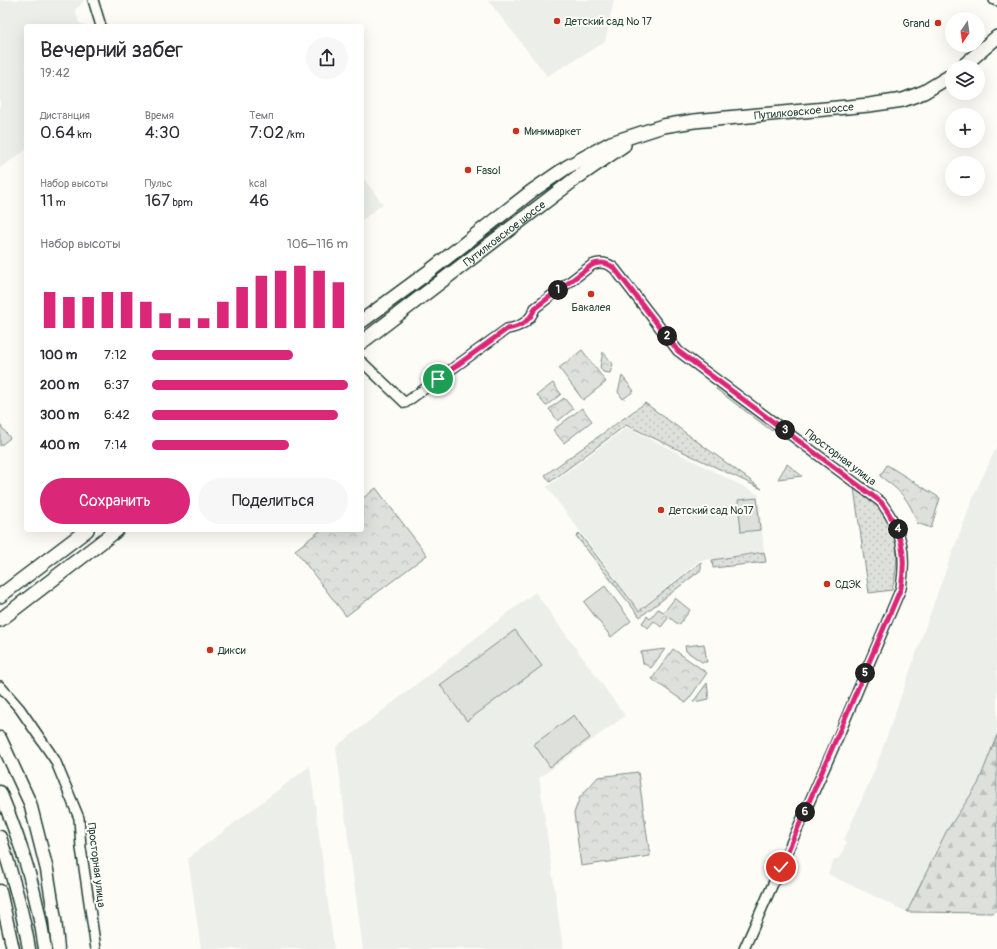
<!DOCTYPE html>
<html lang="ru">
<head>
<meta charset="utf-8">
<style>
	:root { --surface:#fff; --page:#f7f7f7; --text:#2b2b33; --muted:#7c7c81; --accent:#db2777 }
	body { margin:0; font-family:Pangolin,sans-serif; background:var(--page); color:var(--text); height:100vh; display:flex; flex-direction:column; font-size:15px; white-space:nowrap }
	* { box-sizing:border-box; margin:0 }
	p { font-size:13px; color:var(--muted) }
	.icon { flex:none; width:22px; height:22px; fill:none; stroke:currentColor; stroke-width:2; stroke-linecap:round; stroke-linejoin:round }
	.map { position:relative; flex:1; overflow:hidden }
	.sheet { position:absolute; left:24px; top:24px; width:340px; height:508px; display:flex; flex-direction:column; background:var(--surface); border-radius:4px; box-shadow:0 4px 16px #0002 }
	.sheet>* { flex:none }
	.needle { width:26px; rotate:193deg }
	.buttons { position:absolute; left:945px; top:12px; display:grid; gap:8px }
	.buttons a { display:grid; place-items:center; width:40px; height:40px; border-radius:50%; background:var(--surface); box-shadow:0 4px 16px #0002; font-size:20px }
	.pin { position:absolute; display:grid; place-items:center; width:34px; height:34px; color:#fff; margin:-17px; border:2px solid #fff; border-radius:50%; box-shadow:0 1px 4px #0007 }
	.km { position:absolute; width:20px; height:20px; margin:-10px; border-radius:50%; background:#222; color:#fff; font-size:11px; line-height:20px; text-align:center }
	.round { display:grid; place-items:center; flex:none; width:42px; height:42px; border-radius:21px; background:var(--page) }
	.summary { display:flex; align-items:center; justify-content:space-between; height:68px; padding:0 16px }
	h1 { font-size:22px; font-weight:600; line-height:30px }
	.figures { display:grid; grid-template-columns:repeat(3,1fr); gap:6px; height:68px; padding:4px 16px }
	.figures div { display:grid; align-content:center }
	.figures b { font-size:17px; font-weight:600 }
	.figures small { font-size:11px; font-weight:400 }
	.figures p { font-size:11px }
	.chart { height:112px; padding:8px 16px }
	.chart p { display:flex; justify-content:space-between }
	.chart svg { width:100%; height:72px; margin-top:4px; stroke:var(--accent); stroke-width:6 }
	.action { display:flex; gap:8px; margin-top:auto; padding:8px 16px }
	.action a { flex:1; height:46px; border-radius:24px; background:var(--accent); color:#fff; font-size:16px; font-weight:600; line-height:46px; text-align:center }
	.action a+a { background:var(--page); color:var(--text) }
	ul { padding:0 16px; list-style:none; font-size:13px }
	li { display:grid; grid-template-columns:64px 48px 1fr; align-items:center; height:30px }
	li i { height:10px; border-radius:5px; background:var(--accent) }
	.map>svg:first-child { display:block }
</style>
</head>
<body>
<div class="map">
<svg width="997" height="949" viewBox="0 0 997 949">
	<defs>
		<pattern id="grass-dots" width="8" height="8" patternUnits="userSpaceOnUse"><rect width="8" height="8" fill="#dde0db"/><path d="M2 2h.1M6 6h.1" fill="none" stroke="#bdc1bd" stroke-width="1.8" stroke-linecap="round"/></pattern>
		<pattern id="forest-firs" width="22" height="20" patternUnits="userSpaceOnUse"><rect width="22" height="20" fill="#dde0db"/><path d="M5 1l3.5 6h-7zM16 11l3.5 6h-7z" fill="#bdc1bd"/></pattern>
		<pattern id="park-crowns" width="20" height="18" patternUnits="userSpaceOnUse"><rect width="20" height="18" fill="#dde0db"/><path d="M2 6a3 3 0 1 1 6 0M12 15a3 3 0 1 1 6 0" fill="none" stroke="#bdc1bd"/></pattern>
	</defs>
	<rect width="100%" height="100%" fill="#fdfcf7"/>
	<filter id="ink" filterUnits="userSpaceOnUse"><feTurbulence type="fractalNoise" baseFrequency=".025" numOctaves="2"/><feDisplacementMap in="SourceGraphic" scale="8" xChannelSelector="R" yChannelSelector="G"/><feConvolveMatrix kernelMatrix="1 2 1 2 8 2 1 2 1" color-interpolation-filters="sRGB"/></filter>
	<g filter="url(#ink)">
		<g fill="#eceee9">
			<polygon points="0,0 84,0 79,7 75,9 79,23 88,26 26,26 26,150 0,168"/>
			<polygon points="488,0 614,0 605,42 547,76"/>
			<polygon points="362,177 383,204 362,220"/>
			<polygon points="627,427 758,494 764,551 699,561 639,610 547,487"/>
			<polygon points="997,446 997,735 978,784 946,832 907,912 828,874 834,860 839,858 847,842 844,840 876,767 940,586 975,493"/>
			<polygon points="535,592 625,716 539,778 563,949 363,949 336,747"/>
			<polygon points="310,766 334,949 201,949 188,858"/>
		</g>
		<g fill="url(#grass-dots)" stroke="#7e8e88">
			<polygon points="719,385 775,427 772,431 716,389"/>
			<polygon points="645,403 762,489 626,425 550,482 545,475"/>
			<polygon points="787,464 802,476 778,479"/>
			<path d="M854,488C866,497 881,507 888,520C900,542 898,566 892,590L869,593Z"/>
			<polygon points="579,533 639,611 701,562 701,570 640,617 576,536"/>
			<polygon points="764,552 766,562 713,568 712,560"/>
		</g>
		<polygon fill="url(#forest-firs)" stroke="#7e8e88" points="997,735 997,910 993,913 907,912 946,832 978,784"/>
		<g fill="url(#park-crowns)" stroke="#7e8e88">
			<polygon points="582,350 606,382 583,400 559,368"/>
			<polygon points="603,352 613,364 610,373 603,372 600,367"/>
			<polygon points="622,376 634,391 623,399 618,392"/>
			<polygon points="553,383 561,394 546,406 537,395"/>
			<polygon points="564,398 573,409 558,421 549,409"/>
			<polygon points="582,408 592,421 564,443 553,430"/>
			<path d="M887,465L940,498L931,528L917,523C909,498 900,491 880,476Z"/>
			<polygon points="376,488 427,555 346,616 295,550 321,530 362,530 362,499"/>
			<polygon points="675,598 690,610 679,625 669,617 661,627 654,621 648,628 642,623 647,616 650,619 658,609 664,612"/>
			<polygon points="704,644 707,662 702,662 686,651 685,646"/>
			<polygon points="665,649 651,668 643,663 641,652"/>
			<polygon points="673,649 707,673 686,703 652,679"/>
			<polygon points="707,683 709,699 693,702"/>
			<polygon points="638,772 650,856 581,866 574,813 580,797 598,777"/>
		</g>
		<g fill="#dde0db" stroke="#7e8e88">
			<polygon points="0,425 10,438 0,446"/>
			<polygon points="757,498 760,530 741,532 738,500"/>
			<polygon points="605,586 631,621 611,637 584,602"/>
			<polygon points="515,630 542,666 467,721 440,685"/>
			<polygon points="574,715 590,738 550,767 534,744"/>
		</g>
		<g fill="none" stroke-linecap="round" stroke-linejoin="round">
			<defs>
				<g id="minor">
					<polyline points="93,0 101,26"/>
					<polyline points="994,0 997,1"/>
					<path d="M362,362L405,403L507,329C520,327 530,322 535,308L592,265C599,261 609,263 615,269L678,351L881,502C902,530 907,553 901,588L833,749L744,949"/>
					<polyline points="0,686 20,709 55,760 79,818 81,848 96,949"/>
				</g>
				<g id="tertiary">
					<polyline points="0,738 30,803 47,870 55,919 58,949"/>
					<path d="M0,792C22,845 37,893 45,949"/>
					<path d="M0,837C12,874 23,911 29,949"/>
					<polyline points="0,891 13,949"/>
				</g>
				<g id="secondary">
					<polyline points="962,67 997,37"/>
					<path id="s1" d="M362,321L427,273L532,191L567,167L611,143L663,126L694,121L869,105L903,100L924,92L952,75"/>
					<path id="s2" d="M362,342L575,179L624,145"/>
					<polyline points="0,596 87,530"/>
					<polyline points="0,620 117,530"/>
				</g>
			</defs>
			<use href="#minor" stroke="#1f3d34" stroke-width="12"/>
			<use href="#tertiary" stroke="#1f3d34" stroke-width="15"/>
			<use href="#secondary" stroke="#1f3d34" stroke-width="16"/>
			<use href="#minor" stroke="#fdfcf7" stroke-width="9"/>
			<use href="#tertiary" stroke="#fdfcf7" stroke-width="12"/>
			<use href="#secondary" stroke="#fdfcf7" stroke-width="13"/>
		</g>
	</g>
	<g fill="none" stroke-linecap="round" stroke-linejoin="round" filter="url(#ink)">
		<defs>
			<path id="route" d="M438,379L507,329C520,327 530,322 535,308L592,265C599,261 609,263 615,269L678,351L881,502C902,530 907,553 901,588L781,867"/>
		</defs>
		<use href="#route" stroke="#fff" stroke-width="8"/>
		<use href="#route" stroke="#db2777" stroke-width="5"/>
	</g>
	<g fill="#c8321e" stroke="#fdfcf7" stroke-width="1.5">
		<circle cx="557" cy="21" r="4"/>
		<circle cx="938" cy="23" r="4"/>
		<circle cx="516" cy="131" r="4"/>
		<circle cx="468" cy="170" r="4"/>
		<circle cx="591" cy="294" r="4"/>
		<circle cx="661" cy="510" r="4"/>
		<circle cx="827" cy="584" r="4"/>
		<circle cx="210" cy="650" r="4"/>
	</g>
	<g text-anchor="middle" stroke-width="4" stroke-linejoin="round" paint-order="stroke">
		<g font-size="11" fill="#1f3d34" stroke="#fdfcf7" text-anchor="start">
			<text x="565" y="25">Детский сад № 17</text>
			<text x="930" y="27" text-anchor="end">Grand</text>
			<text x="524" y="135">Минимаркет</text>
			<text x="476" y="174">Fasol</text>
			<text x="591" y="311" text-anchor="middle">Бакалея</text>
			<text x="669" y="514">Детский сад №17</text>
			<text x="835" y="588">СДЭК</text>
			<text x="218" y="654">Дикси</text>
		</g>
		<g font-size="11" fill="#1f3d34" stroke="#fdfcf7">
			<text dy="4" stroke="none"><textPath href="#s1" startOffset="503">Путилковское шоссе</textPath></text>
			<text dy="4" stroke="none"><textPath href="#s2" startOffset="179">Путилковское шоссе</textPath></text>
			<text transform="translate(841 457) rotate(37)" y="4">Просторная улица</text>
			<text transform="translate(97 865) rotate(83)" y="4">Просторная улица</text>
		</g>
	</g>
</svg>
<div class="buttons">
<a><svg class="needle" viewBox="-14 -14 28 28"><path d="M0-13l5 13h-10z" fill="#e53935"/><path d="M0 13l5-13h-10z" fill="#7c7c81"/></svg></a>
<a><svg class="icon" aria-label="layers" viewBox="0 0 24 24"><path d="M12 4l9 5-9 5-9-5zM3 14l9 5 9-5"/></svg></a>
<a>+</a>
<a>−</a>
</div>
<div class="pin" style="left:438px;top:379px;background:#1e9e55"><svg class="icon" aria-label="arrive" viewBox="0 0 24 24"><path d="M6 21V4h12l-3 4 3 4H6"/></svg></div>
<div class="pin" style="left:781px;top:867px;background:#d93025"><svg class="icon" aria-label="check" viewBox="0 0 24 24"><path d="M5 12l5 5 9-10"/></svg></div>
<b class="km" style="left:558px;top:290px">1</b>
<b class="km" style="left:667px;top:336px">2</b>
<b class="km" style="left:785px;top:430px">3</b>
<b class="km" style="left:898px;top:529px">4</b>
<b class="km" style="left:865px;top:673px">5</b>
<b class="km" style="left:805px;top:812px">6</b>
<section class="sheet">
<div class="summary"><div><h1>Вечерний забег</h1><p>19:42</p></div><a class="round"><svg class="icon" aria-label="share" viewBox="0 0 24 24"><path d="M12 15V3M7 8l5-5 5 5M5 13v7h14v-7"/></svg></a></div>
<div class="figures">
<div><p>Дистанция</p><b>0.64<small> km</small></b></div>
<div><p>Время</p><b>4:30</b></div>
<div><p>Темп</p><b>7:02<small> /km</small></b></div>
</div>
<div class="figures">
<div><p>Набор высоты</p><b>11<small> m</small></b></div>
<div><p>Пульс</p><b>167<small> bpm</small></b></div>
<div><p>kcal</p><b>46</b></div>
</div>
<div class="chart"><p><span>Набор высоты</span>106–116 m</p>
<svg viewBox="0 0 160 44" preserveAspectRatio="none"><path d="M5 44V22M15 44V25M25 44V25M35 44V22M45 44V22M55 44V28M65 44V35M75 44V38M85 44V38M95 44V28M105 44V19M115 44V12M125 44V9M135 44V6M145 44V9M155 44V16"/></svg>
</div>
<ul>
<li><b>100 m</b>7:12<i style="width:72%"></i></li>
<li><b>200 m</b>6:37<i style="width:100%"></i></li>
<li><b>300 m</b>6:42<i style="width:95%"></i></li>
<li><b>400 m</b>7:14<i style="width:70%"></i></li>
</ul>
<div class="action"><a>Сохранить</a><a>Поделиться</a></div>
</section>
</div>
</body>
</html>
